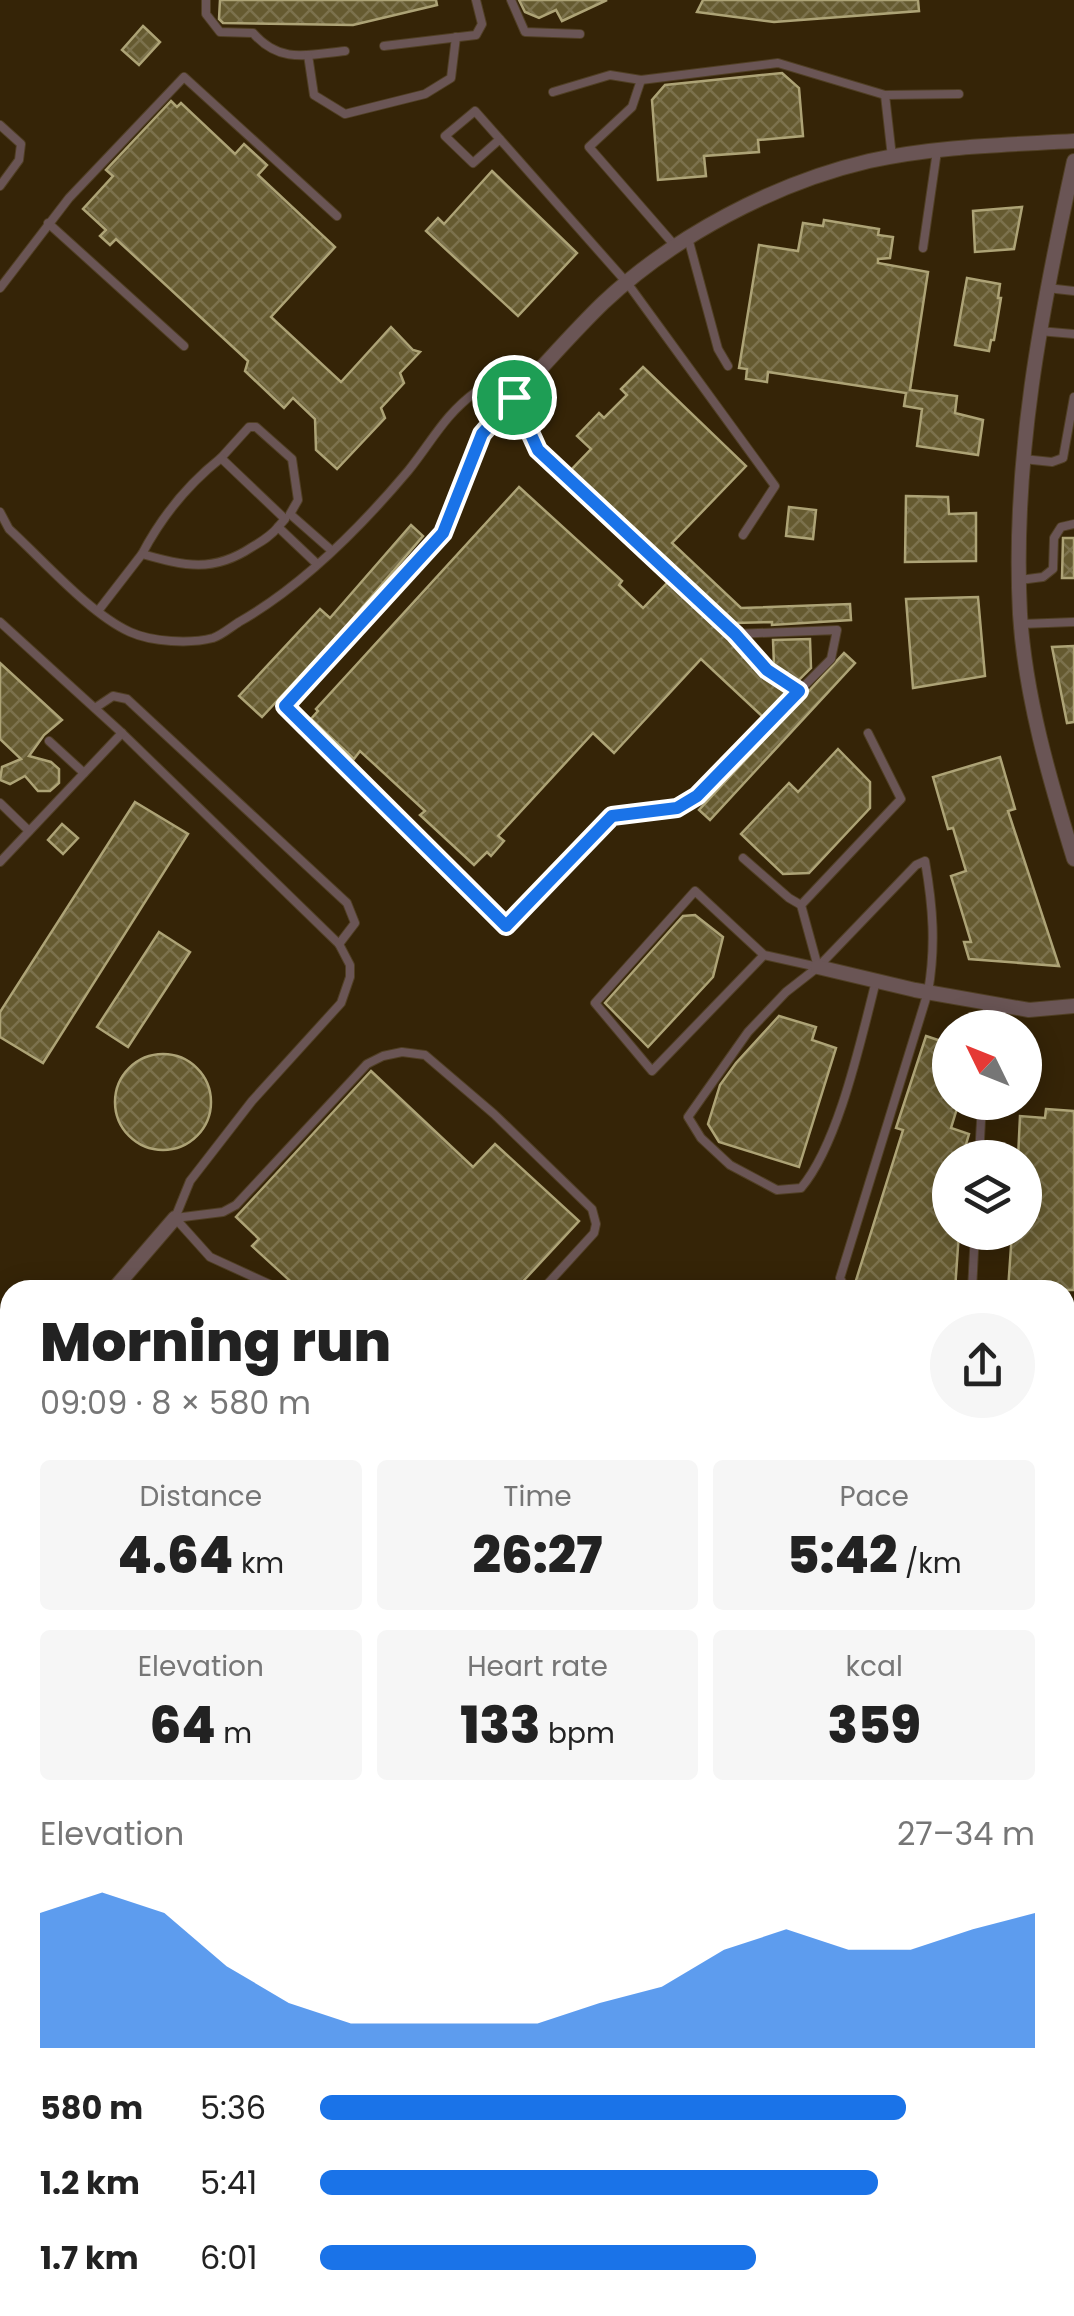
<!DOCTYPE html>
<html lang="en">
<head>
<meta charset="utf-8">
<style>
	:root { --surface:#fff; --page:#f6f6f6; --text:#222; --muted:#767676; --accent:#1a73e8 }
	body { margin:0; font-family:Poppins,sans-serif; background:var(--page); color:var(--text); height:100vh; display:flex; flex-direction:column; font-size:38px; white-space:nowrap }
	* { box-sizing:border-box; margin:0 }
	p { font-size:32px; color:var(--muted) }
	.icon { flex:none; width:55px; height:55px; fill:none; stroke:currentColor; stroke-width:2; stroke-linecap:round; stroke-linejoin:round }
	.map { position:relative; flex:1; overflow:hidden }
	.drawer { position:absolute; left:0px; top:1280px; width:1075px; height:1038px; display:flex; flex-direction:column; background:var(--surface); border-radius:30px 30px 0 0; box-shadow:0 5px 25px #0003 }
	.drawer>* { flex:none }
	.needle { width:65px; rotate:313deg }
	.buttons { position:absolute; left:932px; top:1010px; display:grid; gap:20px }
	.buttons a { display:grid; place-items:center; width:110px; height:110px; border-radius:50%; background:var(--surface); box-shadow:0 5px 25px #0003; font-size:50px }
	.pin { position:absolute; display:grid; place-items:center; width:85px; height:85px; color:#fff; margin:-42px; border:5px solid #fff; border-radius:50%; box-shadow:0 2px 10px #0007 }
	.round { display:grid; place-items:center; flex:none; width:105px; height:105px; border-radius:52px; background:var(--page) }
	.head { display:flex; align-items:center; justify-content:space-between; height:170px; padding:0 40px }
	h1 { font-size:55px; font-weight:800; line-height:75px }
	.metrics { display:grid; grid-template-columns:repeat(3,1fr); gap:15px; height:170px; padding:10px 40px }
	.metrics div { display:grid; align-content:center; border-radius:10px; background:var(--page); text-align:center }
	.metrics b { font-size:50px; font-weight:800 }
	.metrics small { font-size:28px; font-weight:400 }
	.metrics p { font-size:28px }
	.chart { height:280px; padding:20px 40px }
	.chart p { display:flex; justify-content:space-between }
	.chart svg { width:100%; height:180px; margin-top:10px; fill:var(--accent); opacity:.7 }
	ul { padding:0 40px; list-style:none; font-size:32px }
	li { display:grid; grid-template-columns:160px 120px 1fr; align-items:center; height:75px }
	li i { height:25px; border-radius:12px; background:var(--accent) }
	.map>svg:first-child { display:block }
</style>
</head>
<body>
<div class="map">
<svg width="1074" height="2316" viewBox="0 0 1074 2316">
	<defs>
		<pattern id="building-cross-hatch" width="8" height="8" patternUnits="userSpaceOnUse" patternTransform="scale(2.5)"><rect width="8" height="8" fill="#655a30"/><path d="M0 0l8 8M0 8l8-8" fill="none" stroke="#7c724d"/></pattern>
	</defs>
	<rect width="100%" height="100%" fill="#352407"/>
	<polygon fill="#4d3818" points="0,1571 10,1582 10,1652 4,1662 10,1669 0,1677"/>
	<g fill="url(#building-cross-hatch)" stroke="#ada376" stroke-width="2.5">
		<polygon points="220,0 436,0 437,5 353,25 223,23 219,19"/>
		<polygon points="519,0 607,0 562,21 556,10 539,18 525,12"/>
		<polygon points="703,0 918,0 919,11 774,22 697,12"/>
		<polygon points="143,26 160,42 139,65 122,50"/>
		<polygon points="782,73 799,88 803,136 758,140 759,152 704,156 706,176 658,180 652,100 665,85"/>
		<polygon points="171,101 177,107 181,103 235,154 244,144 267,165 258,175 335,247 271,317 341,382 391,327 413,350 420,352 400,373 404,383 381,408 385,418 337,469 316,450 315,419 293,398 284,408 245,371 248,361 116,239 110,245 100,236 106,230 83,209 113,176 106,170"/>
		<polygon points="492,171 577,253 518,316 426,231 438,218 444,224"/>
		<polygon points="1022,207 1014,249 975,252 973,211"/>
		<polygon points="824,220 879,229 878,235 893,237 890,258 878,259 878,263 928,272 910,390 957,396 955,413 983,420 978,455 917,446 922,409 904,406 906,393 768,372 767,382 746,379 747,369 739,368 759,245 798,251 803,223 823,226"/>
		<polygon points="967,278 1000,284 998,298 1001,298 994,340 991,340 989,351 955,345"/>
		<polygon points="643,367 746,466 672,543 741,608 850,604 851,620 772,625 772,622 734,623 571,470 591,449 577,436 599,413 604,418 627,395 621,389"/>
		<polygon points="519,487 622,581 619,585 643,608 668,582 730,639 762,675 787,692 763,717 701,659 614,753 593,733 498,836 504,841 491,856 487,852 474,865 420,815 425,811 360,751 354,759 311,719 318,711 316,709"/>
		<polygon points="906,496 948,497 949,514 976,513 976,561 905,562"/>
		<polygon points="789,507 816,510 813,539 786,536"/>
		<polygon points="411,525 423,536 343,630 262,717 239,696 320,609 330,618"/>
		<polygon points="1063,538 1074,538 1074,578 1062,578"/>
		<polygon points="978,597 985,676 913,688 906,599"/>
		<polygon points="810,639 811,668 798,681 774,665 773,640"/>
		<polygon points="1074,646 1074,722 1067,723 1052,647"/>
		<polygon points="844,653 855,663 710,820 699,810"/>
		<polygon points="0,663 62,720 44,735 29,756 51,762 59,769 59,783 50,791 38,791 25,776 10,784 0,780 2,767 21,759 0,739"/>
		<polygon points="838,749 870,782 870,808 809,873 783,874 741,834 789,783 798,792"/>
		<polygon points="1000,757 1015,809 1008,811 1059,966 969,959 964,942 971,942 951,876 966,871 953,828 948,829 933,777"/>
		<polygon points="135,802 188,834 43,1063 0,1037 0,1012"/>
		<polygon points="62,824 78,838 63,854 48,840"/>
		<polygon points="695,915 723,937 713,977 648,1047 605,1003 683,916"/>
		<polygon points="159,932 190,952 128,1047 97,1027"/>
		<polygon points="779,1016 816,1027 812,1040 836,1048 799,1167 719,1142 708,1124 720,1085 736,1063"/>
		<polygon points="926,1036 950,1044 950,1102 959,1102 951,1128 969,1134 962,1158 950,1158 950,1194 946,1207 950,1209 950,1232 959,1232 955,1290 853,1290 903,1130 896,1128"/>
		<circle cx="163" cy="1102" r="48"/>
		<polygon points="371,1071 473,1167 495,1144 579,1221 515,1290 300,1290 252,1246 259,1239 236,1217"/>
		<polygon points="1046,1109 1074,1111 1074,1290 1008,1290 1012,1232 1025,1232 1025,1158 1018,1158 1020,1116 1045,1118"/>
	</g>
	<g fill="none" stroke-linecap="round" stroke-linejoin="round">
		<defs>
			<g id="service">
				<path d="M206,0V14L220,32L253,33C280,64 307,55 345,51"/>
				<polyline points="511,0 525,32 580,34"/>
				<polyline points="384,46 476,35 482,24 476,0"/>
				<polyline points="308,55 314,95 345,114 425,94 451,78 456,37"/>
				<polyline points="641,80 632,107 589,147 676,247"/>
				<polyline points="553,92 610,75 641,80 778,63 885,95 959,94"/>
				<polyline points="885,95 892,157"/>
				<polyline points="0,125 21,144 19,160 0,186"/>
				<polyline points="500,139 473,163 445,136 475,111 628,284 775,486 743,535"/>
				<polyline points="48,223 184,346"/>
				<polyline points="688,238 718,349 728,366"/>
				<polyline points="923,248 937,151"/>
				<polyline points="0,288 69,198 184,77 337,216"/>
				<polyline points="1047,288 1074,291"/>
				<polyline points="1039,331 1074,334"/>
				<polyline points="514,397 482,434 443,533 285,706 506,926 612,816 677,807 697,796 799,691"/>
				<polyline points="514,397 538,450 735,634 837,630 831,659 799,691 767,670 735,634"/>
				<polyline points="220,459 249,427 256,427 292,459 298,500 290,514 331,550"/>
				<polyline points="1023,459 1052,462 1063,458 1074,397"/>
				<path d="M0,512L9,529C43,560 90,614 130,632C152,642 190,644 213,638C222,635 231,627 239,622C304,585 360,528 408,471C433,440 444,415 477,391L514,397"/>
				<path d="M142,554C162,516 187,485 221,458L285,519L278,527"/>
				<polyline points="1020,580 1043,577 1053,569 1054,538 1061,527 1074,524"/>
				<path d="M98,611L142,554C185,566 213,573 252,547C262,541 271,536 278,527L317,564"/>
				<polyline points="0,622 122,733 339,944 350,965 350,977 341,1003 252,1101 190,1181 175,1218"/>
				<polyline points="1021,624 1074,622"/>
				<polyline points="95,708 113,696 127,699 347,903 355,923 339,944"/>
				<polyline points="49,741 84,773"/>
				<polyline points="0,803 29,831"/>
				<polyline points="743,858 789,898 801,905"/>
				<polyline points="0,862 122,733"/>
				<polyline points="764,955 652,1071 595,1003 695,891 764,955 818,967"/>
				<polyline points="818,967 801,905 901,799 868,733"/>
				<polyline points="986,1028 987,1003"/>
				<polyline points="979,1158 982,1102"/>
				<polyline points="175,1218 223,1212 236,1205 367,1064 383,1056 402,1052 425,1055 494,1114 592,1209 596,1224 594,1233 542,1290"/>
				<polyline points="175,1218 210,1257 269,1284 274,1290"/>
				<path d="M846,1290L840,1278L928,992C936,946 933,907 925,861L916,865L818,967L786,992L748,1032L688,1117L701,1138L730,1165L777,1190L801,1188C839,1143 861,1039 876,981"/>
				<polyline points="972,1290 975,1232"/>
				<polyline points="0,1528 10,1538"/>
				<polyline points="1065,1602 1074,1592"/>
				<polyline points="1065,1739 1074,1741"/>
				<polyline points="0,1784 10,1793"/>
				<polyline points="1065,1912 1074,1904"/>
				<polyline points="580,2308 585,2316"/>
				<polyline points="793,2308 799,2316"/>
				<polyline points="1018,2308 1027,2316"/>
				<polyline points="537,2316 544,2308"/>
			</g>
			<g id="minor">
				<path d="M1074,161C1041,311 1012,460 1020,614C1025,696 1050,781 1074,859"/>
				<path d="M514,397C544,366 572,333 603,303C674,236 775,183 869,161C936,146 1006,145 1074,141"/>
				<polyline points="818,967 915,990 1029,1010 1074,1006"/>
				<polyline points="113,1290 175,1218"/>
			</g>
			<g id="secondary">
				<polyline points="0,1397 10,1404"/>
				<polyline points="0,1439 10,1448"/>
				<polyline points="663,2308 669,2316"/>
				<polyline points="700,2308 705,2316"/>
			</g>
		</defs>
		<use href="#service" stroke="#503f24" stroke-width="10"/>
		<use href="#minor" stroke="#503f24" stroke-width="16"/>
		<use href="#secondary" stroke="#503f24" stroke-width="22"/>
		<g stroke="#9f8f77" stroke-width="4" stroke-dasharray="5 5" stroke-linecap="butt">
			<polyline points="0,1487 10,1489"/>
			<polyline points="0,1556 10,1568"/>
			<polyline points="0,1850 10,1859"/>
			<polyline points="330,2308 332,2316"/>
		</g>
		<use href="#service" stroke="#6a5555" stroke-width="8"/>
		<use href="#minor" stroke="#6a5555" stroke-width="14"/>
		<use href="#secondary" stroke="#8f6e6f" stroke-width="20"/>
	</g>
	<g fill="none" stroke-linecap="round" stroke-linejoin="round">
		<defs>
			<polygon id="route" points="514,397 538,450 735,634 767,670 799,691 697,796 677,808 612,816 506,926 285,706 443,533 482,434"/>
		</defs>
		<use href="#route" stroke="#fff" stroke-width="20"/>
		<use href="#route" stroke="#1a73e8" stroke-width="12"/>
	</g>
</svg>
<div class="buttons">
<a><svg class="needle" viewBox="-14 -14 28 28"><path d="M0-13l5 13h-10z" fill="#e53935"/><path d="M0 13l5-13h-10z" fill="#767676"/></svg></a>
<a><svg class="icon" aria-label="layers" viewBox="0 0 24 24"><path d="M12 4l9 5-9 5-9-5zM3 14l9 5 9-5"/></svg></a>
</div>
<div class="pin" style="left:514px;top:397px;background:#1e9e55"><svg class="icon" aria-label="arrive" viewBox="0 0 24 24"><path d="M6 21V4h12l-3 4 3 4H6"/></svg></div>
<section class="drawer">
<div class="head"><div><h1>Morning run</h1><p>09:09 · 8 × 580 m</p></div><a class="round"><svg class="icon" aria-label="share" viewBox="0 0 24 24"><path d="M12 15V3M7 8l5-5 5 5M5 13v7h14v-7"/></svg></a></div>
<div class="metrics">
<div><p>Distance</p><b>4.64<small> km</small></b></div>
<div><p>Time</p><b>26:27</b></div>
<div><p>Pace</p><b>5:42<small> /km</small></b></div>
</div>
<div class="metrics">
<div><p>Elevation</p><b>64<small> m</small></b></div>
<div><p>Heart rate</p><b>133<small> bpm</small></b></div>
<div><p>kcal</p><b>359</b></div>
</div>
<div class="chart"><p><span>Elevation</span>27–34 m</p>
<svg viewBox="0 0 160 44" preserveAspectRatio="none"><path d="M0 44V11L10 6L20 11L30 24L40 33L50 38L60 38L70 38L80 38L90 33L100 29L110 20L120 15L130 20L140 20L150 15L160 11V44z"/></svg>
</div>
<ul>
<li><b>580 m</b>5:36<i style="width:82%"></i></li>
<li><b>1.2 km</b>5:41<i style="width:78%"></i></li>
<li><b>1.7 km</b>6:01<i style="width:61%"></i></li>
</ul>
</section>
</div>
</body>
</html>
